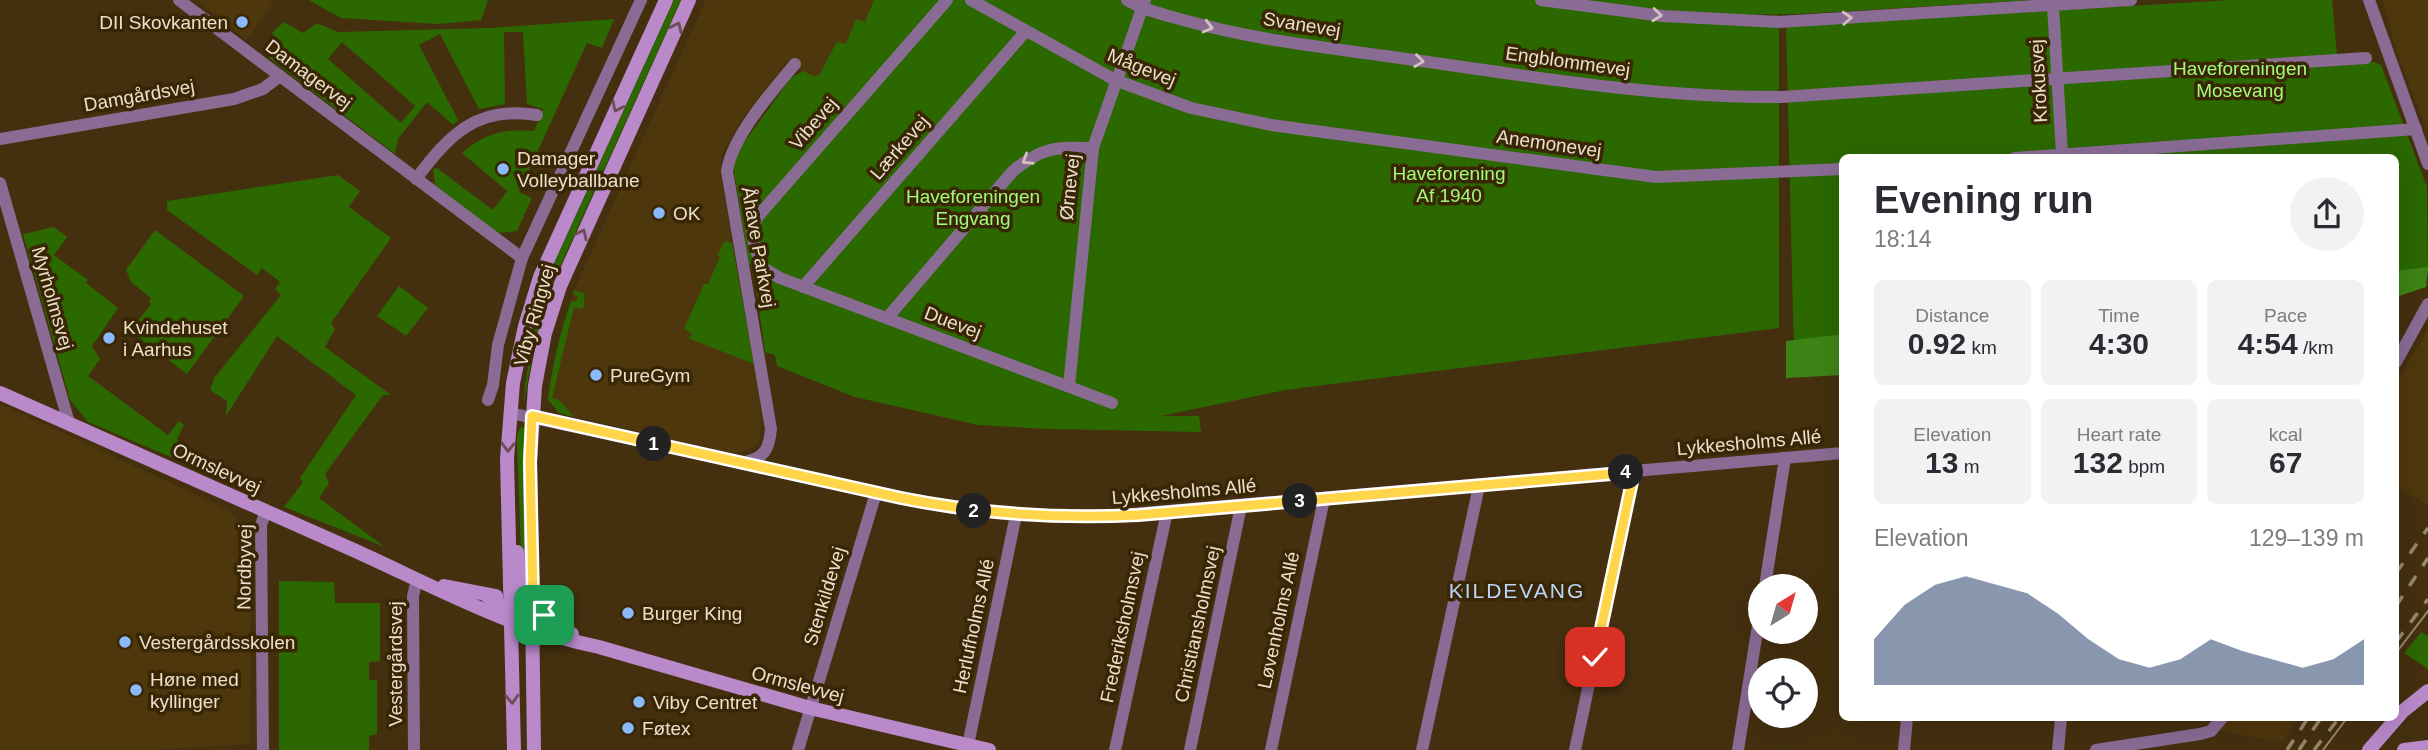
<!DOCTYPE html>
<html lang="en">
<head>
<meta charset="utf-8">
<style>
	:root { --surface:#fff; --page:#f2f2f3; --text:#2b2b33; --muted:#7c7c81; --accent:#566b8d }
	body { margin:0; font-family:Arial,sans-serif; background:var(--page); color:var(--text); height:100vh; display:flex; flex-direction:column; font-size:26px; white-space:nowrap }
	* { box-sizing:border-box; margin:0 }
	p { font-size:23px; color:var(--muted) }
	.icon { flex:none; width:38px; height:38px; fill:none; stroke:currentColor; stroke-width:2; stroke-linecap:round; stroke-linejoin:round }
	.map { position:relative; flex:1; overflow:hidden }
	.sheet { position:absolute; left:1839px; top:154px; width:560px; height:567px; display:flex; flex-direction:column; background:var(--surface); border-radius:10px; box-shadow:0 7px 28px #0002 }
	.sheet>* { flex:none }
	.needle { width:46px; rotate:37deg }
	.buttons { position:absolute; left:1748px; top:574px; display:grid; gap:14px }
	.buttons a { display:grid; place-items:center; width:70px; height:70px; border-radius:50%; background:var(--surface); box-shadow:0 7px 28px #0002; font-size:35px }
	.pin { position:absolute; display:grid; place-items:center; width:60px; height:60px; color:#fff; margin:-30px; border-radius:14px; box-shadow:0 4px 10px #0006 }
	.km { position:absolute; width:35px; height:35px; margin:-18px; border-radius:50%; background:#222; color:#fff; font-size:19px; line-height:35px; text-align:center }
	.round { display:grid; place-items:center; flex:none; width:74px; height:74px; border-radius:37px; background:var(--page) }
	.headline { display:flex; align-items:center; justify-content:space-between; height:119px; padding:0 35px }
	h1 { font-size:38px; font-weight:700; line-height:52px }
	.figures { display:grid; grid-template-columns:repeat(3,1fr); gap:10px; height:119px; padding:7px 35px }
	.figures div { display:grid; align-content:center; border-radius:10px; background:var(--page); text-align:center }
	.figures b { font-size:30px; font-weight:700 }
	.figures small { font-size:19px; font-weight:400 }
	.figures p { font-size:19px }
	.chart { height:196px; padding:14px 35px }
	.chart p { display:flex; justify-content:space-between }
	.chart svg { width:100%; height:126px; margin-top:7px; fill:var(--accent); opacity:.7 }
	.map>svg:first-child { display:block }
</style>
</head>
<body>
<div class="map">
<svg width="2428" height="750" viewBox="0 0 2428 750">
	<rect width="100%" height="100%" fill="#44300f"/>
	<g fill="#4f370d">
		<polygon points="196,0 268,0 273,4 246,40"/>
		<polygon points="706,0 888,0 818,81 786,62 739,124 721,156 722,182 760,400 761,431 758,443 748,450 735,454 559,413 548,400 558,347 576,286"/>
		<polygon points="2383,0 2428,0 2428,133 2396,49"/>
		<polygon points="2428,329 2428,505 2396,487 2396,383"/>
		<polygon points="0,404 231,511 251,539 250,744 149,750 0,750"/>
		<polygon points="2225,718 2298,718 2282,742 2220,731"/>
	</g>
	<g fill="#2b6800" fill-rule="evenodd">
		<polygon points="309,0 488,0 481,20 438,24 341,18"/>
		<polygon points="674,0 681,0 553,282 533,352 524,402 525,384 541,298 547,279"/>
		<polygon points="874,0 1551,0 1724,19 1779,15 1779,328 1285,390 1161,416 1199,416 1201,432 1049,429 978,425 855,397 777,366 775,355 765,352 753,266 749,264 733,165 742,145 791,78 803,71 813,76 819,75 837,42 846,44 856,19 865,22"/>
		<polygon points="1569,0 2032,0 1799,14 1714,15"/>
		<polygon points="2231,0 2332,0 2338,64 2374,62 2381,65 2427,187 2428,274 2396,284 2396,158 1843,158 1843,347 1794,353 1786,26"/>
		<path d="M614,19L602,48L587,43L519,192L532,198L517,231L498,233L435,185L433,169L437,168L493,210L507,191L462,153C485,133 505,128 534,131L543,109L527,104L523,32H504L505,104L479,109L440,34L419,45L458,120L453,125L427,102L398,139L395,154L269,58L279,41L272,33L284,22L303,33L317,23L338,32L489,28ZM342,42L415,106L401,123L328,59Z"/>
		<polygon points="338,175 360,191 349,207 391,238 331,323 335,329 325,347 391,395 383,395 325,474 329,483 319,498 385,547 284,507 303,482 300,478 356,395 277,336 226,416 227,401 210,390 215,377 281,295 275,289 280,282 262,268 257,275 167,210 167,201"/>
		<polygon points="54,227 67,237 54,255 88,280 86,283 118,308 92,346 100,359 88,376 168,435 179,421 184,425 177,439 180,442 173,458 88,422 70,400 23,234"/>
		<polygon points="155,230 244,296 187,374 130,331 151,304 149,301 151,298 131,282 126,270"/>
		<polygon points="725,241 732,243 754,364 688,338 692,334 684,329 704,284 708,284 720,257 717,255"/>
		<polygon points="399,286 428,308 406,336 377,316"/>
		<path d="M574,290L585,294L583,309L574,307L552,398L559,400L574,417L559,413L548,400C552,366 560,333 571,301L576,302L578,297L573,294Z"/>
		<polygon points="521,427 525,428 525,581 521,552 517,442 517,434"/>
		<polygon points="279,581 334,582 335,603 380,603 380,661 369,662 369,680 377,680 377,734 369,736 369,750 279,750"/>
		<polygon points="2421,632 2428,636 2428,669 2404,653"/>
	</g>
	<g fill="#3e8315">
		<polygon points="2428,267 2426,287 2396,297 2396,271"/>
		<polygon points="1843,334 1843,375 1786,378 1786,341"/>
	</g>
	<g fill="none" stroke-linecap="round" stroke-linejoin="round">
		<g stroke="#896b94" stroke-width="12">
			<polyline points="179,0 522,258"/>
			<polyline points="947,0 759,215 753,225 752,234 759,261 765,269 780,278 1112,403"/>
			<polyline points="971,0 1115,80 1191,108 1271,125 1656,177 1843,169"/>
			<path d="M1127,0C1146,11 1166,15 1187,21C1252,39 1319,47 1386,56C1517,74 1648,98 1781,97L2366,58"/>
			<polyline points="1541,0 1663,16 1779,22 2131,0"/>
			<polyline points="2369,0 2428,164"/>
			<polyline points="2053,6 2062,154"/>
			<polyline points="0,139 234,99 263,89 280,76"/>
			<polyline points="2015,158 2416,129"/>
			<path d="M416,179C449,135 477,105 537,115"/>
			<polyline points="0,183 69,423"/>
			<polyline points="803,287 1025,32"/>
			<path d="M888,317L1013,171C1042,147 1056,147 1093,148"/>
			<polyline points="2396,362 2428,304"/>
			<polyline points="1069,386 1093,148 1145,0"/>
			<polyline points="488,400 493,385 498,345 522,258 641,0"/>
			<path d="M510,413L742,463C764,458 769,451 771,429L727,171C732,137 772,91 795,64"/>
			<polyline points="742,463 951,508 1016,515 1097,517 1843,453"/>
			<polyline points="1765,586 1785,458"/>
			<polyline points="968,745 1016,515"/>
			<polyline points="263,750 261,525 266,511"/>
			<polyline points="414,750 413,596 417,579"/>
			<polyline points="798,750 876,493"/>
			<polyline points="1115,750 1167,512"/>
			<polyline points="1190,750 1241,506"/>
			<polyline points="1271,750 1324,499"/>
			<polyline points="1422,750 1479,486"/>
			<polyline points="1575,750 1634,472"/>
			<polyline points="1738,750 1760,613"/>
			<polyline points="1904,750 1907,718"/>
			<polyline points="2058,750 2061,718"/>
			<polyline points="2096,750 2200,734 2211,731 2222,718"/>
		</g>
		<g stroke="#b989ca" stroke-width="14">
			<path d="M0,393C119,446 239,499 358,552C437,588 513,630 599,647L810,708L989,750"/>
			<polyline points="517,552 526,618"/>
			<polyline points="444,586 496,596"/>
			<polyline points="487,596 504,607 511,617"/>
			<path d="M533,596C542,616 553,625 572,634"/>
			<polyline points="514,750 507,459 513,383 525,326 540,277 666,0"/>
			<polyline points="534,750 530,462 535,386 545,333 560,286 689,0"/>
			<polyline points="2369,750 2403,711 2428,691"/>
			<polyline points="2404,750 2428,747"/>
		</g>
		<g stroke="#97876e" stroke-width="2">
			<polyline points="2396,653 2428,611"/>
			<polyline points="2323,750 2347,718"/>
		</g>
		<g stroke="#97876e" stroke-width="3.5" stroke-dasharray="12 12" stroke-linecap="butt">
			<polyline points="2396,573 2428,528"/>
			<polyline points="2396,606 2428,558"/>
			<polyline points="2396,642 2428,599"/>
			<polyline points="2287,750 2308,718"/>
			<polyline points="2299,750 2321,718"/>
			<polyline points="2314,750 2339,718"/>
		</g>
	</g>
	<defs><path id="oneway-chevron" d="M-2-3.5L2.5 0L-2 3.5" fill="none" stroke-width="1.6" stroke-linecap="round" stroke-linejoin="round" transform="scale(1.75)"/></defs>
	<g stroke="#d2c2bf">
		<use href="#oneway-chevron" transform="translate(1657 15) rotate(6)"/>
		<use href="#oneway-chevron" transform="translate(1847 18) rotate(-3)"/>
		<use href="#oneway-chevron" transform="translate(1208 27) rotate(15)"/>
		<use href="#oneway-chevron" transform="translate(1419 61) rotate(8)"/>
		<use href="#oneway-chevron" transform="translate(1027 160) rotate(147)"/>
	</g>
	<g stroke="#6c4e53">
		<use href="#oneway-chevron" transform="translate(677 27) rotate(-65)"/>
		<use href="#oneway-chevron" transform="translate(617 107) rotate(115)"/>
		<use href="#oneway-chevron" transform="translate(582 234) rotate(-65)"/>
		<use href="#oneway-chevron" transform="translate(508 447) rotate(92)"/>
		<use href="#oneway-chevron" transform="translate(512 699) rotate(88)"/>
	</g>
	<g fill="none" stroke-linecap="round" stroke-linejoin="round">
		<defs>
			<path id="route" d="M544,615L533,596L530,462L532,416L901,498C981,514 1058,519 1138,515L1634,472L1595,657"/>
		</defs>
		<use href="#route" stroke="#fff" stroke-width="14"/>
		<use href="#route" stroke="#ffd54a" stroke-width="9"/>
	</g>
	<g fill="#8bbafc" stroke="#392604" stroke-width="2.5">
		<circle cx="242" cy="22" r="7"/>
		<circle cx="503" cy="169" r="7"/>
		<circle cx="659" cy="213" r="7"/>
		<circle cx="109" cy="338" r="7"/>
		<circle cx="596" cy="375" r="7"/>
		<circle cx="628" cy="613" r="7"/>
		<circle cx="125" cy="642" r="7"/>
		<circle cx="136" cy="690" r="7"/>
		<circle cx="639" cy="702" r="7"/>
		<circle cx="628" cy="728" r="7"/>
	</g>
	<g text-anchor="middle" stroke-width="7" stroke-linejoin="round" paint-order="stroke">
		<g font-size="19" fill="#ebdfcd" stroke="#392604" text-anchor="start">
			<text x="228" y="29" text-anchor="end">DII Skovkanten</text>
			<text x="517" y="165">Damager<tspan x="517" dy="22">Volleyballbane</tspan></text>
			<text x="673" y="220">OK</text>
			<text x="123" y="334">Kvindehuset<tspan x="123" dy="22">i Aarhus</tspan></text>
			<text x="610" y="382">PureGym</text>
			<text x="642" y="620">Burger King</text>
			<text x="139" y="649">Vestergårdsskolen</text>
			<text x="150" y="686">Høne med<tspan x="150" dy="22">kyllinger</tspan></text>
			<text x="653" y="709">Viby Centret</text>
			<text x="642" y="735">Føtex</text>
		</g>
		<g font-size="19" fill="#ebdfcd" stroke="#392604">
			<text transform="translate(1302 24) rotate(9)" y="7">Svanevej</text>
			<text transform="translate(1568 61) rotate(8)" y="7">Engblommevej</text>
			<text transform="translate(1142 67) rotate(22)" y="7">Mågevej</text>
			<text transform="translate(309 74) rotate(37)" y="7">Damagervej</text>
			<text transform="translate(2038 81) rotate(-93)" y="7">Krokusvej</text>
			<text transform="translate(139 95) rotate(-10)" y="7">Damgårdsvej</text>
			<text transform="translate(813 123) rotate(-49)" y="7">Vibevej</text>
			<text transform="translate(1549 143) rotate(8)" y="7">Anemonevej</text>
			<text transform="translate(899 147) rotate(-49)" y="7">Lærkevej</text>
			<text transform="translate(1069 187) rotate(-84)" y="7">Ørnevej</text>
			<text transform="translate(759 247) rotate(80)" y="7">Åhave Parkvej</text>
			<text transform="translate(53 298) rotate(74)" y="7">Myrholmsvej</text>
			<text transform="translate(534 315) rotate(-74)" y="7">Viby Ringvej</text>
			<text transform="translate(953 322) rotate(21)" y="7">Duevej</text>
			<text transform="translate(1749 442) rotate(-5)" y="7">Lykkesholms Allé</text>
			<text transform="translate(217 468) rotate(25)" y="7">Ormslevvej</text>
			<text transform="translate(1184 491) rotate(-5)" y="7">Lykkesholms Allé</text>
			<text transform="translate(244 567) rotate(-89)" y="7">Nordbyvej</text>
			<text transform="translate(824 596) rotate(-73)" y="7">Stenkildevej</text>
			<text transform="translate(1278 620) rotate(-78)" y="7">Løvenholms Allé</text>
			<text transform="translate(1197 624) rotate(-78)" y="7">Christiansholmsvej</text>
			<text transform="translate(973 626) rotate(-78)" y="7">Herlufholms Allé</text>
			<text transform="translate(1122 627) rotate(-78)" y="7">Frederiksholmsvej</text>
			<text transform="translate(395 664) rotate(-90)" y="7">Vestergårdsvej</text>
			<text transform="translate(798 684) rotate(15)" y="7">Ormslevvej</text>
		</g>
		<g font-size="19" fill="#a1fb7b" stroke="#392604">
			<text x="2240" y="75">Haveforeningen<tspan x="2240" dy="22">Mosevang</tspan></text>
			<text x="1449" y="180">Haveforening<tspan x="1449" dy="22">Af 1940</tspan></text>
			<text x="973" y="203">Haveforeningen<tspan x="973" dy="22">Engvang</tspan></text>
		</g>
		<g font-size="21" letter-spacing="2" fill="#bad4fa" stroke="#392604">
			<text x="1517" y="598">KILDEVANG</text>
		</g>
	</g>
</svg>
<div class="buttons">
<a><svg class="needle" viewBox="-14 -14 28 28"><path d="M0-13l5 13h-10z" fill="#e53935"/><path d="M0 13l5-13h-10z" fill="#7c7c81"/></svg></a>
<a><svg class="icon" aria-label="locate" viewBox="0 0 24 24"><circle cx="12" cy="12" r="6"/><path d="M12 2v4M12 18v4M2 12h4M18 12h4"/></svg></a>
</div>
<div class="pin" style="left:544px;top:615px;background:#1e9e55"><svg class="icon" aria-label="arrive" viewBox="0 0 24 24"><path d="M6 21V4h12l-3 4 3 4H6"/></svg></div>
<div class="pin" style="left:1595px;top:657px;background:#d93025"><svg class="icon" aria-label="check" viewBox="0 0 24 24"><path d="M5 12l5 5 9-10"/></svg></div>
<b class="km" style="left:654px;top:444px">1</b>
<b class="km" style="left:974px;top:511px">2</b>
<b class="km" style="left:1300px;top:501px">3</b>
<b class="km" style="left:1626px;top:472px">4</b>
<section class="sheet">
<div class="headline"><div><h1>Evening run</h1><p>18:14</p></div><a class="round"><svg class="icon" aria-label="share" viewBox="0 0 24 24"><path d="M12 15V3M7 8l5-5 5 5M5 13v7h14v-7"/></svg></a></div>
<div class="figures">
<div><p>Distance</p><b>0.92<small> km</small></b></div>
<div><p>Time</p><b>4:30</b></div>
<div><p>Pace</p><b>4:54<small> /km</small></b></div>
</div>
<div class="figures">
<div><p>Elevation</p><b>13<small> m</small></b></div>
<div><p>Heart rate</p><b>132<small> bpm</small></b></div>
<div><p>kcal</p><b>67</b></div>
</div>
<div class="chart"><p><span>Elevation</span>129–139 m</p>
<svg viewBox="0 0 160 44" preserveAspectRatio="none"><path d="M0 44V28L10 16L20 9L30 6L40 9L50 12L60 19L70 28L80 35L90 38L100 35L110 28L120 32L130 35L140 38L150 35L160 28V44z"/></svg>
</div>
</section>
</div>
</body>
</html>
